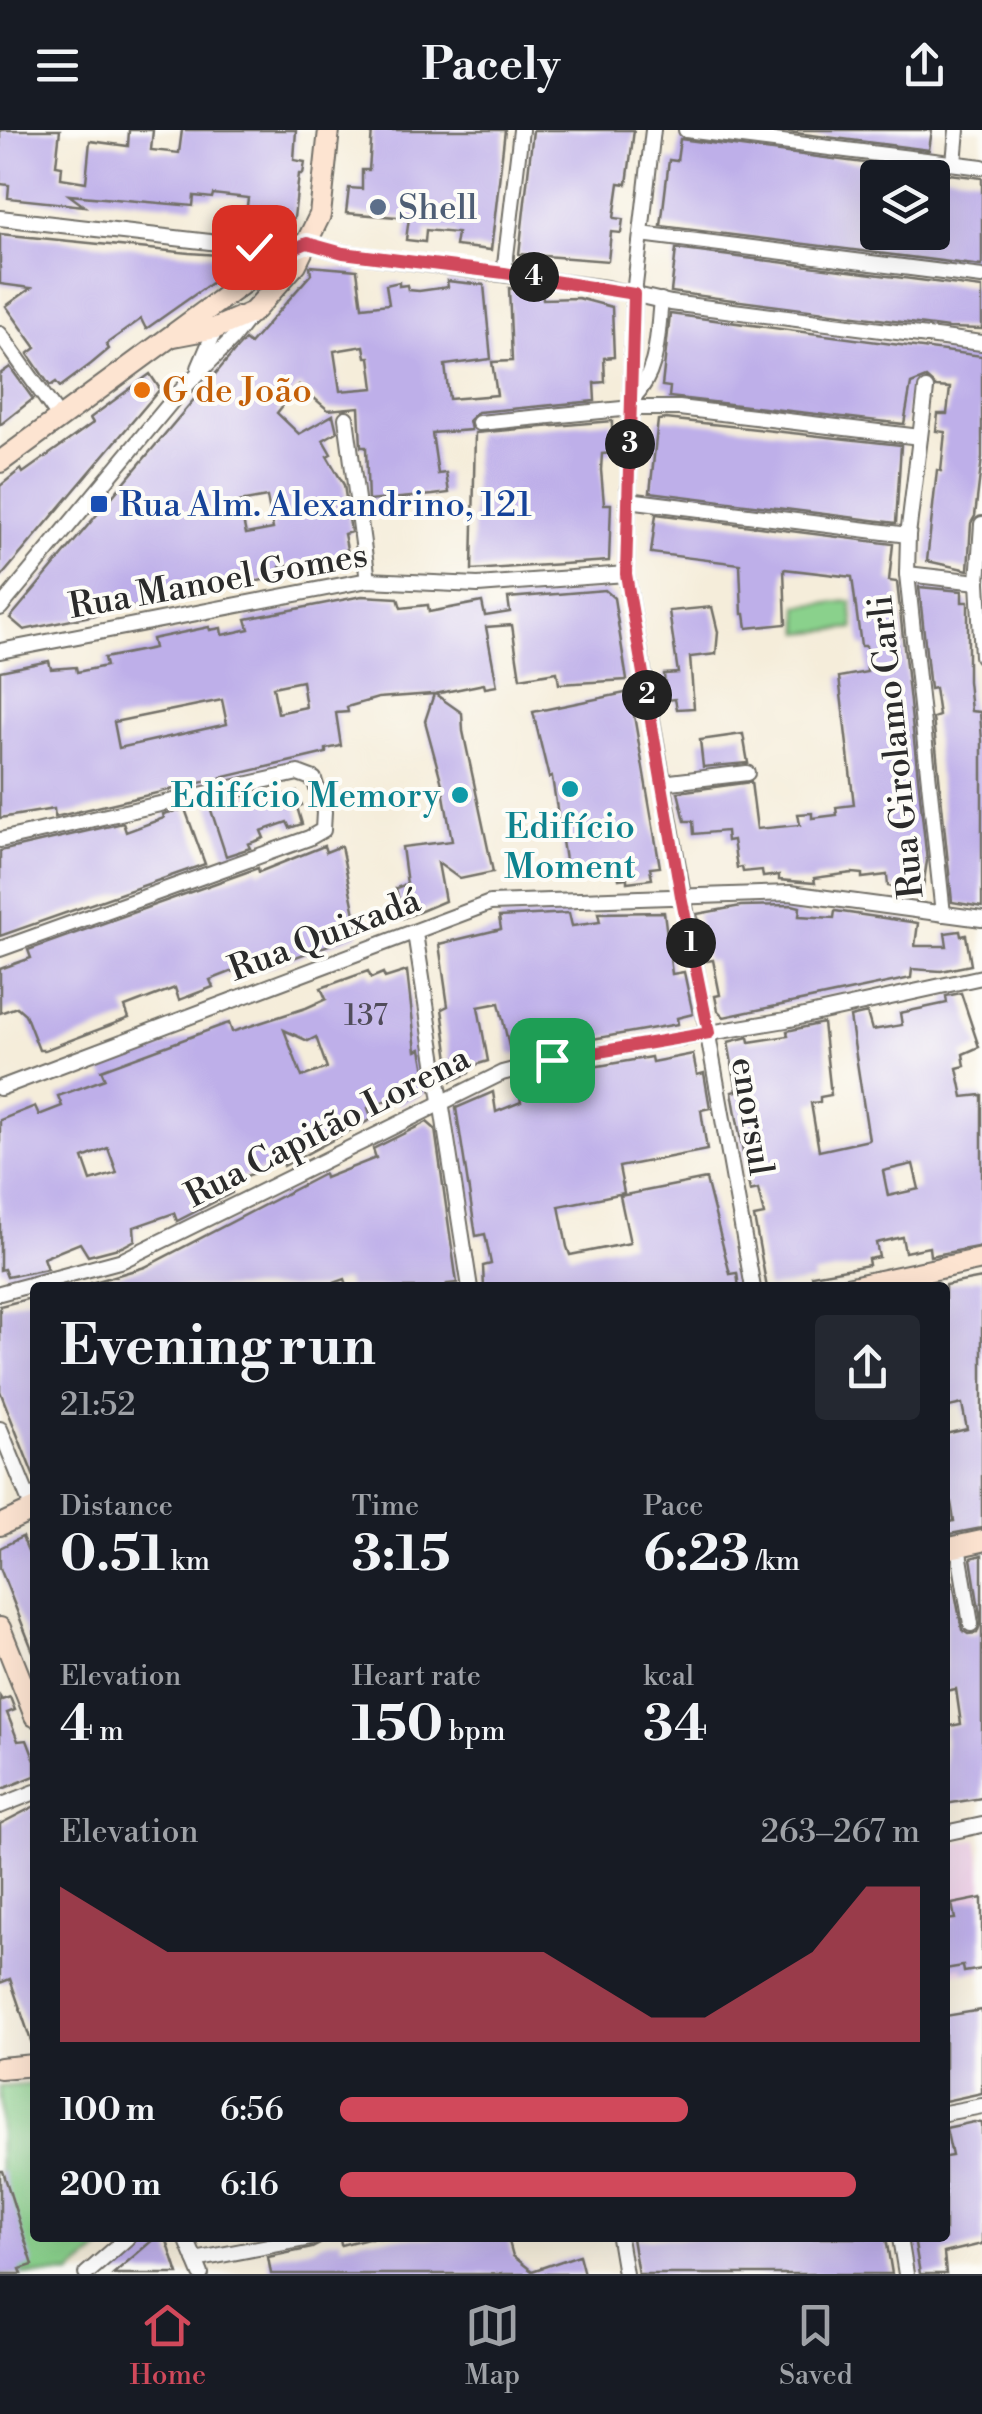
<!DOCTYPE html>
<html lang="en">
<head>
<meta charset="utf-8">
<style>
	:root { --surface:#171b24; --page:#242831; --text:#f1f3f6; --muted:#9ea1a6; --line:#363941; --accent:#d1495b }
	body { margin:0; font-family:"Libre Bodoni",serif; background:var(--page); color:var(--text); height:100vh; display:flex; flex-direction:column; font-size:38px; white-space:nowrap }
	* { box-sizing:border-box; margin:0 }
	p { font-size:32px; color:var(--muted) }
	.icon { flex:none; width:55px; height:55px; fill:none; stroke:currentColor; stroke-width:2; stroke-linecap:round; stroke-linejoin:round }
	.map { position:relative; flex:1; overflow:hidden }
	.drawer { position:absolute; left:30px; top:1152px; width:920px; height:960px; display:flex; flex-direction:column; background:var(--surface); border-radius:10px; box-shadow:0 10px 40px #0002 }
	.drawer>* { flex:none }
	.tools { position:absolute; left:860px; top:30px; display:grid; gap:20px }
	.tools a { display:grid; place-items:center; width:90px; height:90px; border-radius:10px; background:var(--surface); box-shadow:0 10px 40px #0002; font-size:50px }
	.pin { position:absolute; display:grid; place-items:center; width:85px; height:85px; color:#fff; margin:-42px; border-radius:20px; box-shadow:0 5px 15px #0006 }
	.km { position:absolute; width:50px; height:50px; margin:-25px; border-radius:50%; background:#222; color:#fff; font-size:28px; line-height:50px; text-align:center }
	.round { display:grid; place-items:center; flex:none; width:105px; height:105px; border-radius:10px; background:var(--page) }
	.headline { display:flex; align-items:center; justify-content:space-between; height:170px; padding:0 30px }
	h1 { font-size:55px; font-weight:800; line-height:75px }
	.figures { display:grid; grid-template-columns:repeat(3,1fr); gap:15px; height:170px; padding:10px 30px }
	.figures div { display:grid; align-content:center }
	.figures b { font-size:50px; font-weight:800 }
	.figures small { font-size:28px; font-weight:400 }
	.figures p { font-size:28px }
	.chart { height:280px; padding:20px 30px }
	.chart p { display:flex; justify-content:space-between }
	.chart svg { width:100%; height:180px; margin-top:10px; fill:var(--accent); opacity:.7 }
	ul { padding:0 30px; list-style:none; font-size:32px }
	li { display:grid; grid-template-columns:160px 120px 1fr; align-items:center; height:75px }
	li i { height:25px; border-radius:12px; background:var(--accent) }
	header { display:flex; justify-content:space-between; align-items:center; height:130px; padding:0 30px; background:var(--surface); font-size:45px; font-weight:800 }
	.tabs { display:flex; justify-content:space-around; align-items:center; height:140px; border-top:2px solid var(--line); background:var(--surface); font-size:28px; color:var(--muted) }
	.tabs a { display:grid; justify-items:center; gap:5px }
	.tabs .selected { color:var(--accent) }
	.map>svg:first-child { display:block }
</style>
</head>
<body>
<header><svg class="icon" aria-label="menu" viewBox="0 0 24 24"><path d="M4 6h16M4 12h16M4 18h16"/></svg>Pacely<svg class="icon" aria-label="share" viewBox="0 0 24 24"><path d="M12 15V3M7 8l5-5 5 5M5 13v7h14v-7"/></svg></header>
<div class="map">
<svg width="982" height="2144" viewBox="0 0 982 2144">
	<rect width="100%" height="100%" fill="#fdfcf7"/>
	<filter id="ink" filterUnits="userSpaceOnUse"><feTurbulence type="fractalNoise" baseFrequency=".01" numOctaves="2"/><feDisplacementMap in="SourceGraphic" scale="20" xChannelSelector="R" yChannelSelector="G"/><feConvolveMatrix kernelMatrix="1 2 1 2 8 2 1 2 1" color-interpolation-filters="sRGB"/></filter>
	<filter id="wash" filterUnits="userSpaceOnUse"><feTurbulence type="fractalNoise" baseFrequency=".0048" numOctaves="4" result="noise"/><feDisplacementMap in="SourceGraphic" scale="40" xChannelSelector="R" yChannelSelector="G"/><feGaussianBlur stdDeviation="2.25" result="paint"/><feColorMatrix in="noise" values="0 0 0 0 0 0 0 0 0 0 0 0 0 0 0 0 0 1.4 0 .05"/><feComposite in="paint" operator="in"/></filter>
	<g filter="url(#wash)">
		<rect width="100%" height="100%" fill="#f5edda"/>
		<polygon fill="#eed0e8" points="977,1709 982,1739 982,1842 945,1843 945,1716"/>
		<g fill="#8ad18c" stroke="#5a7e5c" stroke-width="2.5">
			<polygon points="851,471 854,498 801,503 798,476"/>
			<polygon points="35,1954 35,2108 116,2108 71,2144 0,2144 0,1957"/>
		</g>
		<g id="blocks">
			<g fill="#beafe9" fill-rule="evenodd">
				<polygon points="0,0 60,0 56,35 62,36 61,48 86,52 90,11 128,16 129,0 153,0 151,20 179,23 182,0 296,0 294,30 305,32 303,44 299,44 294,88 286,95 245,90 248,68 213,64 212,68 194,66 193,76 69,65 84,76 8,68 9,55 0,54"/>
				<polygon points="372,0 505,0 491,120 455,116 457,103 426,100 425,112 406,110 409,88 346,83 349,58 362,59 362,40 369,40"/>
				<polygon points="533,0 634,0 627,54 619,53 614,88 623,89 621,103 611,102 608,131 519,124"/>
				<polygon points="772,0 932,0 929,20"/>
				<polygon points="680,9 910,39 902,48 878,48 878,102 932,102 932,42 982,48 982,136 661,96 669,30 677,31"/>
				<polygon points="0,104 189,123 248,127 146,199 141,189 106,214 109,219 91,234 60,257 56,252 50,256 28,224 36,218 6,176 31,158 0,154"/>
				<polygon points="676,119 982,158 982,199 948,198 671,162"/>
				<path d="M310,136L357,140L362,177L389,174L386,155L399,152V156L407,155L408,160L419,161L448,157L447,151L484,155L491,229L445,235L449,269L497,265L492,232L512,231L509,158L542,164L543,169L578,168L612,177L614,227L604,228L605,252L594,253L595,271L478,282L469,290L471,300L432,303L438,344L446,343L449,363L433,365L368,371L366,317H361L359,277L328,280L299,255L277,283L299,304L333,285L337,302L323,310L331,324L327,326L344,355L351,402L344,404L348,424L336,426L337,434L307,440L306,432L280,437L282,446L24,500L10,488L233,223L245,210L250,214L311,144ZM364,216L366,227H370L374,258L340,261L334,221ZM267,367L273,399L246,404L239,372Z"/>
				<polygon points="670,184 982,226 982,328 975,386 971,393 968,440 927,431 937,340 941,341 945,302 936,301 938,284 947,284 950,258 936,257 926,248 911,254 904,294 669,267 670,257 662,256"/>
				<polygon points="10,237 33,269 0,295 0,244"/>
				<polygon points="150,244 160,259 0,448 0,356 21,339 23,343 93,293 90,288"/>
				<polygon points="666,289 901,315 896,393 650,362 658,290"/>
				<polygon points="612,291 612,323 602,324 601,340 604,374 611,374 609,431 472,440 475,303"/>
				<polygon points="656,384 893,414 889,451 897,452 927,731 922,764 888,756 887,745 862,748 862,744 852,743 814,748 815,753 779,750 779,745 763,747 762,740 743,742 742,737 737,738 733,710 727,711 726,701 694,704 693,691 685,691 678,662 751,652 757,699 800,695 798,684 812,683 812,688 837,685 836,677 854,675 839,547 867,542 866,516 861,516 852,447 784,439 786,494 747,498 745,484 742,484 740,434 651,423"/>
				<polygon points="919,457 962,461 962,472 968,472 968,551 971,581 980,582 982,611 982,777 952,772 933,588 939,586 935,558 930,559"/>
				<path d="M605,460L614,468L627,550L559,554L557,542L520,548L512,495L486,497L497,556L485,558L484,554L435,564L462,583L463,601L493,742L460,749L438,733L445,771L419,782L403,788L396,758L407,754L402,717L452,711L442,654L425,591L434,564L378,568L347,577L348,582L336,583L341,616L326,619V623L55,687L54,679L0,688V541L49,531L51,539L76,537L77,542L106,536L104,528L154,518L152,509L209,497L210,500L221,498L222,505L236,502L249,499L246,489L362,466L398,468L401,478L428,475L429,482L482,472L485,486L510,482L508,468ZM302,551L306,577L278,583L273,557ZM222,570L227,594L119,618L114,592Z"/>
				<polygon points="712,477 718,502 716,524 690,527 694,578 677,579 675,569 666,570 664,544 678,543 669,481"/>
				<polygon points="630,562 660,737 650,738 652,749 627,752 627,748 619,749 616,733 567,743 552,647 549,648 533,582"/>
				<polygon points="743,604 748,633 703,637 700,610"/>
				<polygon points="266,661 269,668 297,662 302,675 297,677 302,694 290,698 287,692 261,701 264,708 248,714 250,718 226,726 209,674"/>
				<polygon points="185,679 205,734 0,806 0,721 123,693 126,702 164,688 163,684"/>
				<polygon points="324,716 326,722 341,716 359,804 252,843 248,835 210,850 213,857 179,870 175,858 125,877 129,888 45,920 39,920 25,884 17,877 0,883 0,839 31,828 28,820 258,738 259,742"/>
				<polygon points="792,775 800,777 799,786 834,788 835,781 918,793 915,816 947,816 945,803 960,801 961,806 966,805 971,835 941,841 912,839 911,848 724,887 718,881 715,866 720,865 713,830 707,831 697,784 741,776"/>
				<polygon points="664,782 672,844 684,842 693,884 677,888 678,894 581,911 580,901 545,907 547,917 511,925 499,873 478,877 488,931 468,937 469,943 452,951 442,879 448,876 439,814 501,799 499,787 569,783 572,796 600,792 598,783"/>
				<path d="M368,841L371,848L383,843L385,848L407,841L416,921L421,919L428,957L425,963L397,975L394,967L368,978L372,989L284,1036L283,1032L228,1053L232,1063L177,1091L174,1083L134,1097L135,1110L122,1117L88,1126L80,1113L43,1128L47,1139L7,1147L4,1139L0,1140V990L35,976L39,985L62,976L58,966L105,949L101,940L220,896L229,893L232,902L306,878L326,869L321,858ZM284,900L308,911L316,907L327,938L302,947ZM108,1018L117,1043L91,1051L83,1028Z"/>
				<path d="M961,863L979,917L963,924L965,936L957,938L963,967L982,965V1116L930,1126L929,1117L905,1122L902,1107L876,1113L879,1127L868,1129L869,1135L812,1145L813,1151L767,1158L754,1087L764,1085L758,1059L750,1061L732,962L737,961L728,912L748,907L749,912L788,906L787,901L823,893L831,965L820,967V972L811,973L819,1021L869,1010L850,887L867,883L872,900L902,895L900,883L947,873L946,866ZM913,1034L919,1059L888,1066L883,1041Z"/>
				<polygon points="693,924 697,945 704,943 710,978 701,980 707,1020 619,1037 624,1063 559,1076 567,1117 570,1125 630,1113 620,1066 706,1049 730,1144 737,1143 739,1158 484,1158 483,1136 491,1134 485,1104 476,1106 456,978 493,962 496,982 521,972 520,967 555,962 552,944 651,927 652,932"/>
				<polygon points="427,992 435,999 457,1153 447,1154 448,1158 348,1158 345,1149 320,1158 91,1158 91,1153 145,1137 324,1044 325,1048 376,1028 373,1019"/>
				<polygon points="982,1148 982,1398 945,1405 945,1393 954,1391 945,1333 945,1304 967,1299 962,1274 945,1278 945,1155"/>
				<polygon points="35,1167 35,1346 34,1347 0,1261 0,1176"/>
				<polygon points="22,1407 35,1437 34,1524 0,1438 0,1418"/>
				<polygon points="982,1425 982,1668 945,1674 945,1597 961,1594 956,1559 945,1561 945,1453 953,1452 962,1500 968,1504 977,1503 981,1492 971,1428"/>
				<polygon points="0,1567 2,1570 10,1567 15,1580 7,1583 18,1611 27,1610 35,1631 35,1646 0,1660"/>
				<polygon points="35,1676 35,1916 33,1917 10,1849 0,1853 0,1694"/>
				<polygon points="982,1768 982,1839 964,1842 963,1836 945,1839 945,1790 955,1789 952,1774"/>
				<polygon points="982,1880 982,1963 945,1971 945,1886"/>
				<polygon points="974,1992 982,1993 982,2114 944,2123 946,2144 920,2144 914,2108 945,2108 945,2027 952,2026 946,1998"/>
				<polygon points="0,2041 3,2041 33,2135 20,2139 22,2144 0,2144"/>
				<polygon points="155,2108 166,2108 178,2144 113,2144"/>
				<polygon points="368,2108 508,2108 513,2126 532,2141 579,2125 584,2144 271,2144 268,2127 312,2118 324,2112 340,2109 341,2115"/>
				<polygon points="632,2108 886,2108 892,2144 638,2144"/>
			</g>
		</g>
	</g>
	<g filter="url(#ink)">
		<use href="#blocks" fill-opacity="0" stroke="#726f68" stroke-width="2.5"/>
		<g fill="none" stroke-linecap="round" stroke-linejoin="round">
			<defs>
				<g id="street">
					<polyline points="653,0 634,164 626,444 753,1158"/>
					<polyline points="686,0 982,37"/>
					<polyline points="954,33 957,0"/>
					<polyline points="0,88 254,117 286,125"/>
					<polyline points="641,104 982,147"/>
					<polyline points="307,113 343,123 606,158 671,173 982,213"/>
					<polyline points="504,143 521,0"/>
					<polyline points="0,204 59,287"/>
					<polyline points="199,238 216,198"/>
					<polyline points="926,259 908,405 907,444 943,784"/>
					<path d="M632,269C659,242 657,206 661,170"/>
					<polyline points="346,288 368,450"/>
					<polyline points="479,293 632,278 679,278 920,307"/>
					<polyline points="628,370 908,405"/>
					<polyline points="982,394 978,452 982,526"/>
					<polyline points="907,444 978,452"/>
					<polyline points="0,478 177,265 232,209 250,186"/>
					<polyline points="0,521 368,450 478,455 626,444"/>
					<polyline points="662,653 747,643"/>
					<polyline points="0,710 298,643 314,649 324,682 323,700 309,708 0,819"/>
					<polyline points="415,803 470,1158"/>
					<polyline points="0,958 490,773 790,763 982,789"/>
					<polyline points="0,1163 123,1130 502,943 551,930 786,890 982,847"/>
					<polyline points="0,1299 33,1380"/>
					<polyline points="958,1416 971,1494"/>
					<polyline points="0,1676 35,1662"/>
					<polyline points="945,1703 982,1695"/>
					<polyline points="945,1983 982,1976"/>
					<polyline points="186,2108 201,2144"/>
					<polyline points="619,2108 625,2144"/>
					<polyline points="900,2108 906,2144"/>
					<polyline points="195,2130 310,2108"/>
					<polyline points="86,2144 127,2108"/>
				</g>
				<g id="secondary">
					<polyline points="174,206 216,198 253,182 296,134 320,85 329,0"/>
					<polyline points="0,332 284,123 307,113"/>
					<polyline points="847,1158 982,1129"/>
					<polyline points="0,1395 35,1379"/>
					<polyline points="945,1419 982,1411"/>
					<polyline points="0,1498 35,1586"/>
					<polyline points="0,1938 35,1935"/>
				</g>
			</defs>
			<use href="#street" stroke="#726f68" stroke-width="18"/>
			<use href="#secondary" stroke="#726f68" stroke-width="24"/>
			<use href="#street" stroke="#fff" stroke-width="14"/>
			<use href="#secondary" stroke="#fde4d1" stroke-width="20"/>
		</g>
	</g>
	<g fill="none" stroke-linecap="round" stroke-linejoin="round" filter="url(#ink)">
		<defs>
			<polyline id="route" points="254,117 284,123 307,113 343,123 504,143 634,164 626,444 681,766 709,903 552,930"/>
		</defs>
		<use href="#route" stroke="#fff" stroke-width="20"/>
		<use href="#route" stroke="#d1495b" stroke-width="12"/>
	</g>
	<circle fill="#5c6f8a" stroke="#fdfcf7" stroke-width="4" cx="378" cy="77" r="10"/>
	<circle fill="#e8710a" stroke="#fdfcf7" stroke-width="4" cx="142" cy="260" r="10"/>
	<rect fill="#1a4fb4" stroke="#fdfcf7" stroke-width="4" x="89" y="364" width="20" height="20" rx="5"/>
	<g fill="#0f9aa8" stroke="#fdfcf7" stroke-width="4">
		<circle cx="570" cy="659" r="10"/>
		<circle cx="460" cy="665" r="10"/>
	</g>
	<g text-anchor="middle" stroke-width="8" stroke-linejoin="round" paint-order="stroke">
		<g font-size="30" fill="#504c5a">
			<text x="366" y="895">137</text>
		</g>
		<g font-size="35" fill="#4e5e75" stroke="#fdfcf7" text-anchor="start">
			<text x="398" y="89">Shell</text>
		</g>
		<g font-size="35" fill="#c56008" stroke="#fdfcf7" text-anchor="start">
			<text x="162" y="272">G de João</text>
		</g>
		<g font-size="35" fill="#164399" stroke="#fdfcf7" text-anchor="start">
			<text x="119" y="386">Rua Alm. Alexandrino, 121</text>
		</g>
		<g font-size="35" fill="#2b2b2b" stroke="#fdfcf7">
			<text transform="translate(218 450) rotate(-10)" y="12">Rua Manoel Gomes</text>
			<text transform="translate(895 617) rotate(-96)" y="12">Rua Girolamo Carli</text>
			<text transform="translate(324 804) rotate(-21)" y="12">Rua Quixadá</text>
			<text transform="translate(753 986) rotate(81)" y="12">enorsul</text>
			<text transform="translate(327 996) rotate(-27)" y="12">Rua Capitão Lorena</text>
		</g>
		<g font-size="35" fill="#0d838f" stroke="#fdfcf7" text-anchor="end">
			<text x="440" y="677">Edifício Memory</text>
			<text x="570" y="708" text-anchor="middle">Edifício<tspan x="570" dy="40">Moment</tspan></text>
		</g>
	</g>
</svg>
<div class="tools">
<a><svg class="icon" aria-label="layers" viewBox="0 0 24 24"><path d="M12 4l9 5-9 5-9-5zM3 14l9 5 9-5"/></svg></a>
</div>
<div class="pin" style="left:552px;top:930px;background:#1e9e55"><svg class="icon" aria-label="arrive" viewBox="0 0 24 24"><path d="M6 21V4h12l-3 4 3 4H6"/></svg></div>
<div class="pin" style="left:254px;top:117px;background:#d93025"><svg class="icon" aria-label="check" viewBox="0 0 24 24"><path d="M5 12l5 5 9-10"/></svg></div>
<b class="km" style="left:691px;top:813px">1</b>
<b class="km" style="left:647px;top:565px">2</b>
<b class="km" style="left:630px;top:314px">3</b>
<b class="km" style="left:534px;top:147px">4</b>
<section class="drawer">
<div class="headline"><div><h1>Evening run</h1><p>21:52</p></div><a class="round"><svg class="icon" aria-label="share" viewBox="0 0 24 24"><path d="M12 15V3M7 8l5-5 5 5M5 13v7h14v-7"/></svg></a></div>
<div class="figures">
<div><p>Distance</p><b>0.51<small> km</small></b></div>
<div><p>Time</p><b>3:15</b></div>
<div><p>Pace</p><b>6:23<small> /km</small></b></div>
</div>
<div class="figures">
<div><p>Elevation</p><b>4<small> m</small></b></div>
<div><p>Heart rate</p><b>150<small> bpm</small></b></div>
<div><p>kcal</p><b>34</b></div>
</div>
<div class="chart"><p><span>Elevation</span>263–267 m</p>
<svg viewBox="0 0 160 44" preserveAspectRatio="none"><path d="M0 44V6L10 14L20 22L30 22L40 22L50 22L60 22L70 22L80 22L90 22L100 30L110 38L120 38L130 30L140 22L150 6L160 6V44z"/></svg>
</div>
<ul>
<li><b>100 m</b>6:56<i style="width:60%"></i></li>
<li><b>200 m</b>6:16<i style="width:89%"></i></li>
</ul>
</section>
</div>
<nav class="tabs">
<a class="selected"><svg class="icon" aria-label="home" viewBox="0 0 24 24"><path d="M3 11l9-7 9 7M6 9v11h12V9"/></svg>Home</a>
<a><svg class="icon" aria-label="map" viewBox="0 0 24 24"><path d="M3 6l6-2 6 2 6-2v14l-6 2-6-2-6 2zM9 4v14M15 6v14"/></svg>Map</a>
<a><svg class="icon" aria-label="saved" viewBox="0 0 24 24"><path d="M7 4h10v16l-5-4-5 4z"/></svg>Saved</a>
</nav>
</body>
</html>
